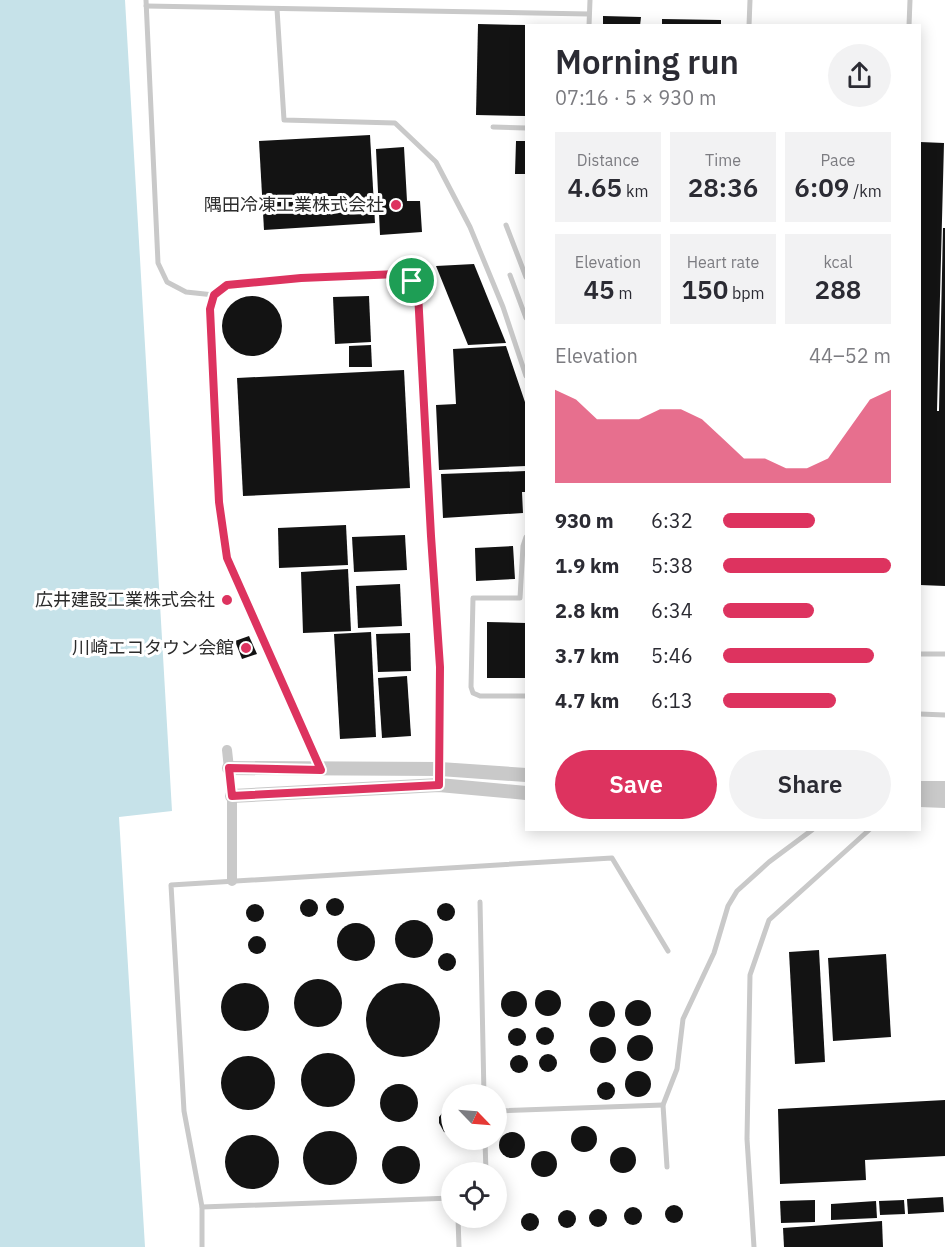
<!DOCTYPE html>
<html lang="en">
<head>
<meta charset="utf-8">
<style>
	:root { --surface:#fff; --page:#f2f2f3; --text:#2b2b33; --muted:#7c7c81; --accent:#dd335f }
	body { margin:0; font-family:"IBM Plex Sans","Noto Sans JP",sans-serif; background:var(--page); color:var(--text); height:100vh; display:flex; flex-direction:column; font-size:22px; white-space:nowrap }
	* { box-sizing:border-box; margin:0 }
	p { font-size:20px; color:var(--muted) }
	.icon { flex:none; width:33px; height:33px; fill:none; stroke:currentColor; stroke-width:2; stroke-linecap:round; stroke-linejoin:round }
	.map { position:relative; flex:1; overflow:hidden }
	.drawer { position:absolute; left:525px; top:24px; width:396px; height:807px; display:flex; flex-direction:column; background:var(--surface); border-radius:0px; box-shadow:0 3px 15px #0003 }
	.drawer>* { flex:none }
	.needle { width:39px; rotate:115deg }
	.buttons { position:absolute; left:441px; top:1084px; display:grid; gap:12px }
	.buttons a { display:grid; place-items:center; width:66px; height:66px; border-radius:50%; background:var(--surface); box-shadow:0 3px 15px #0003; font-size:30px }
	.pin { position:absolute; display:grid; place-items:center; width:51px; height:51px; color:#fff; margin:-26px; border:3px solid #fff; border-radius:50%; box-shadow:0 2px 6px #0007 }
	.round { display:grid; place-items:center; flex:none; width:63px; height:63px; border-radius:32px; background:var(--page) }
	.head { display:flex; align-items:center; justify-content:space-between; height:102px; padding:0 30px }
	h1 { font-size:33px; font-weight:600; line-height:45px }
	.metrics { display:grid; grid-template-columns:repeat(3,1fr); gap:9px; height:102px; padding:6px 30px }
	.metrics div { display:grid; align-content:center; border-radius:0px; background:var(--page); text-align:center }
	.metrics b { font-size:26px; font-weight:600 }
	.metrics small { font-size:16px; font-weight:400 }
	.metrics p { font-size:16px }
	.chart { height:168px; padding:12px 30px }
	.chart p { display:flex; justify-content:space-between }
	.chart svg { width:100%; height:108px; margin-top:6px; fill:var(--accent); opacity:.7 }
	.cta { display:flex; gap:12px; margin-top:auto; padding:12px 30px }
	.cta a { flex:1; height:69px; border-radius:36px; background:var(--accent); color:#fff; font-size:24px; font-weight:600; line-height:69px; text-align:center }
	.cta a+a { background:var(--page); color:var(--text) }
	ul { padding:0 30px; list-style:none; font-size:20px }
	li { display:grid; grid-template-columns:96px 72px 1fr; align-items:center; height:45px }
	li i { height:15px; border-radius:8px; background:var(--accent) }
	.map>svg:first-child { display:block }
</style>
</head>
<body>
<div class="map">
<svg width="945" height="1247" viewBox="0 0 945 1247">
	<rect width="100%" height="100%" fill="#fff"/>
	<polygon fill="#c6e2e9" points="0,0 125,0 172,811 119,817 145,1247 0,1247"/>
	<g fill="#131313">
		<polygon points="603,16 641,17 640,26 603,26"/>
		<polygon points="662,19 721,20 721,26 662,26"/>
		<polygon points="478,24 526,25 526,116 476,115"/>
		<polygon points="370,135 375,223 264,230 259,141"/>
		<polygon points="516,141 526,141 526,174 515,174"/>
		<polygon points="920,142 944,143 937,411 939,411 943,228 945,228 945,586 920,585"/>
		<polygon points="404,147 407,201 420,201 422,232 380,235 376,149"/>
		<polygon points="474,264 506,343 468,345 436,266"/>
		<polygon points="369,296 371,342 335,344 333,297"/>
		<circle cx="252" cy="326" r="30"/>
		<polygon points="371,345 372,367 349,367 349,346"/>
		<polygon points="506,346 526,405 526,466 439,470 436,405 456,404 453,349"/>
		<polygon points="404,370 410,488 243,496 237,378"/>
		<polygon points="526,471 526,492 522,492 523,513 443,518 441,474"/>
		<polygon points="346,525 348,565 279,568 278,528"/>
		<polygon points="405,535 407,570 354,572 352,537"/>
		<polygon points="513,546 515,579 476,581 475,548"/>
		<polygon points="348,569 351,631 303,633 301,572"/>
		<polygon points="400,584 402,626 358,628 356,586"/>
		<polygon points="487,622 526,623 526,678 487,678"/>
		<polygon points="371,632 376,737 340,739 334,634"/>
		<polygon points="410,633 411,671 378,672 376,634"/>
		<polygon points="249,636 257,654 242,659 235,641"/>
		<polygon points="407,676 411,736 382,738 378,678"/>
		<circle cx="335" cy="907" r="9"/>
		<circle cx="309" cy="908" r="9"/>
		<circle cx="446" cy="912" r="9"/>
		<circle cx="255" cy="913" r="9"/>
		<circle cx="414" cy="939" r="19"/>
		<circle cx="356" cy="942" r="19"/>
		<circle cx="257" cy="945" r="9"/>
		<polygon points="819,950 825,1062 795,1064 789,952"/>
		<circle cx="447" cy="962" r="9"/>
		<polygon points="886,954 891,1037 833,1041 828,958"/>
		<circle cx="318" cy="1003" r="24"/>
		<circle cx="403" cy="1020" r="37"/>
		<circle cx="245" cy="1007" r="24"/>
		<circle cx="548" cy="1003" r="13"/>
		<circle cx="514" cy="1004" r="13"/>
		<circle cx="638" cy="1013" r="13"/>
		<circle cx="602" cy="1014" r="13"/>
		<circle cx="545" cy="1036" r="9"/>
		<circle cx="517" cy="1037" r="9"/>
		<circle cx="640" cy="1048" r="13"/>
		<circle cx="603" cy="1050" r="13"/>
		<circle cx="328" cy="1080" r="27"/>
		<circle cx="548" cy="1063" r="9"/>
		<circle cx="519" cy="1064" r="9"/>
		<circle cx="248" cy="1083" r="27"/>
		<circle cx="638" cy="1084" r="13"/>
		<circle cx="606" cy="1091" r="9"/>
		<circle cx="399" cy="1103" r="19"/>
		<polygon points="945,1100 945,1156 865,1160 866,1180 780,1184 778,1109"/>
		<polygon points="448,1109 452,1109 452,1134 444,1132 439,1123 439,1117 443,1112"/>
		<circle cx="584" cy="1139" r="13"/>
		<circle cx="330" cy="1158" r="27"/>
		<circle cx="512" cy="1145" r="13"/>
		<circle cx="252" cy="1162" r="27"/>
		<circle cx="401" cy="1165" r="19"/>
		<circle cx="623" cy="1160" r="13"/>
		<circle cx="544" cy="1164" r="13"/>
		<polygon points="943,1197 944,1212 908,1214 907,1199"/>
		<polygon points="815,1200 815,1222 781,1223 780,1201"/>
		<polygon points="904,1200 905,1214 880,1215 879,1201"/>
		<polygon points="876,1201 877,1218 831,1220 831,1204"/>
		<circle cx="674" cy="1214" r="9"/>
		<circle cx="633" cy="1216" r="9"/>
		<circle cx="598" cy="1218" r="9"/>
		<circle cx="567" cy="1219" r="9"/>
		<circle cx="530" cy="1222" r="9"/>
		<polygon points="882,1221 883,1247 784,1247 783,1228"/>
	</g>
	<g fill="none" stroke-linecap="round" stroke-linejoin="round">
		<g stroke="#c9c9c9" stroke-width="5">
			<polyline points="146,0 158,263 167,282 186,292 214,295"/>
			<polyline points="146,6 589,14"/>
			<polyline points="277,9 284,120 395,123 436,162 470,227 503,307 526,376"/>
			<polyline points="589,26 590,0"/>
			<polyline points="749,26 750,0"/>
			<polyline points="909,26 910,0"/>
			<polyline points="493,127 526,128"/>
			<polyline points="506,225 526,277"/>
			<polyline points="510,275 526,318"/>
			<polyline points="526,537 523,546 520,598 473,598 471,687 473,693 480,696 526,696"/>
			<polyline points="920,654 945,654"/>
			<polyline points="920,714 945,715"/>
			<polyline points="480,902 484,1095"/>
			<polyline points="496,1111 663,1105"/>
			<polyline points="485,1140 486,1173"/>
			<polyline points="667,1167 663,1105 677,1069 683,1019 714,953 728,906 737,891 769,862 812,830"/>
			<polyline points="202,1207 452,1198"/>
			<polyline points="458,1218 459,1247"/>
			<polyline points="202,1247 202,1207 184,1111 171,885 612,858 668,951"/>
			<polyline points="754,1247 747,1139 750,975 769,920 869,830"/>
		</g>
		<g stroke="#c9c9c9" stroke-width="10">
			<polyline points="227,750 232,796 232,881"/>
			<polyline points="321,770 227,558 219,502 210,309 214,295 227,285 301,278 398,274 412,281 418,293 431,536 440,667 439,775"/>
		</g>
		<g stroke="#c9c9c9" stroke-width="14">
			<polyline points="229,768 440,769 526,775"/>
			<polyline points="920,788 945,788"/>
			<polyline points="232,796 439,785 526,793"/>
			<polyline points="920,800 945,801"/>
		</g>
	</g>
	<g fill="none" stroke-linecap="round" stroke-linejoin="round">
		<defs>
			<polygon id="route" points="398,274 412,281 418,293 431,536 440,667 439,785 232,796 229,768 321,770 227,558 219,502 210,309 214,295 227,285 301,278"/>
		</defs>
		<use href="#route" stroke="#fff" stroke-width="12"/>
		<use href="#route" stroke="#dd335f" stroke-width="8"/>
	</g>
	<g fill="#dd335f" stroke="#fff" stroke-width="2">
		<circle cx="396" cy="205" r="6"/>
		<circle cx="227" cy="600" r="6"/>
		<circle cx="246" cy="648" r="6"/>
	</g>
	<g text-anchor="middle" stroke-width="6" stroke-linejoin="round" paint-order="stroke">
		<g font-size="18" fill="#2c2c2c" stroke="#fff" text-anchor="end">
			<text x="384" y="211">隅田冷凍工業株式会社</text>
			<text x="215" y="606">広井建設工業株式会社</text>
			<text x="234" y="654">川崎エコタウン会館</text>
		</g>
	</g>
</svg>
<div class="buttons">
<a><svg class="needle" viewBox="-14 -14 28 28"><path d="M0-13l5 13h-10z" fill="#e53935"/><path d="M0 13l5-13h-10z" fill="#7c7c81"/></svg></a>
<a><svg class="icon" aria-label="locate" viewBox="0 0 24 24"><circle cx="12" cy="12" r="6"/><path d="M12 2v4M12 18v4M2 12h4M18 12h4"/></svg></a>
</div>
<div class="pin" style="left:412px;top:281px;background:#1e9e55"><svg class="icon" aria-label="arrive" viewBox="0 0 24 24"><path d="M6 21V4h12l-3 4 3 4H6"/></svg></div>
<section class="drawer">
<div class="head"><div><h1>Morning run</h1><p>07:16 · 5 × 930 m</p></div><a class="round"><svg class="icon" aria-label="share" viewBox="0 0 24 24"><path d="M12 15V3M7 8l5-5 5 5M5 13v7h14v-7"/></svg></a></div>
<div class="metrics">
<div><p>Distance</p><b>4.65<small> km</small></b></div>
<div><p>Time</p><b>28:36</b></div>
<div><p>Pace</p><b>6:09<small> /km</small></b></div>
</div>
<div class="metrics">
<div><p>Elevation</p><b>45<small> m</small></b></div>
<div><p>Heart rate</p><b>150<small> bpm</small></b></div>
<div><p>kcal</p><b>288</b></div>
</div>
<div class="chart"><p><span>Elevation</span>44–52 m</p>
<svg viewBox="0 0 160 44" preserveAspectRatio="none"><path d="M0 44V6L10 10L20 18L30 18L40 18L50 14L60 14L70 18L80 26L90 34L100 34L110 38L120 38L130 34L140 22L150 10L160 6V44z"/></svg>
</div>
<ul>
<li><b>930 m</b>6:32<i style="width:55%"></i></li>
<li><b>1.9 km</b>5:38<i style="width:100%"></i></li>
<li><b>2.8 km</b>6:34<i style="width:54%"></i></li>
<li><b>3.7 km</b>5:46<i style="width:90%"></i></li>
<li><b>4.7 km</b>6:13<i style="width:67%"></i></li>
</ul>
<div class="cta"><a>Save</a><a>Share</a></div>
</section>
</div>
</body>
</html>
